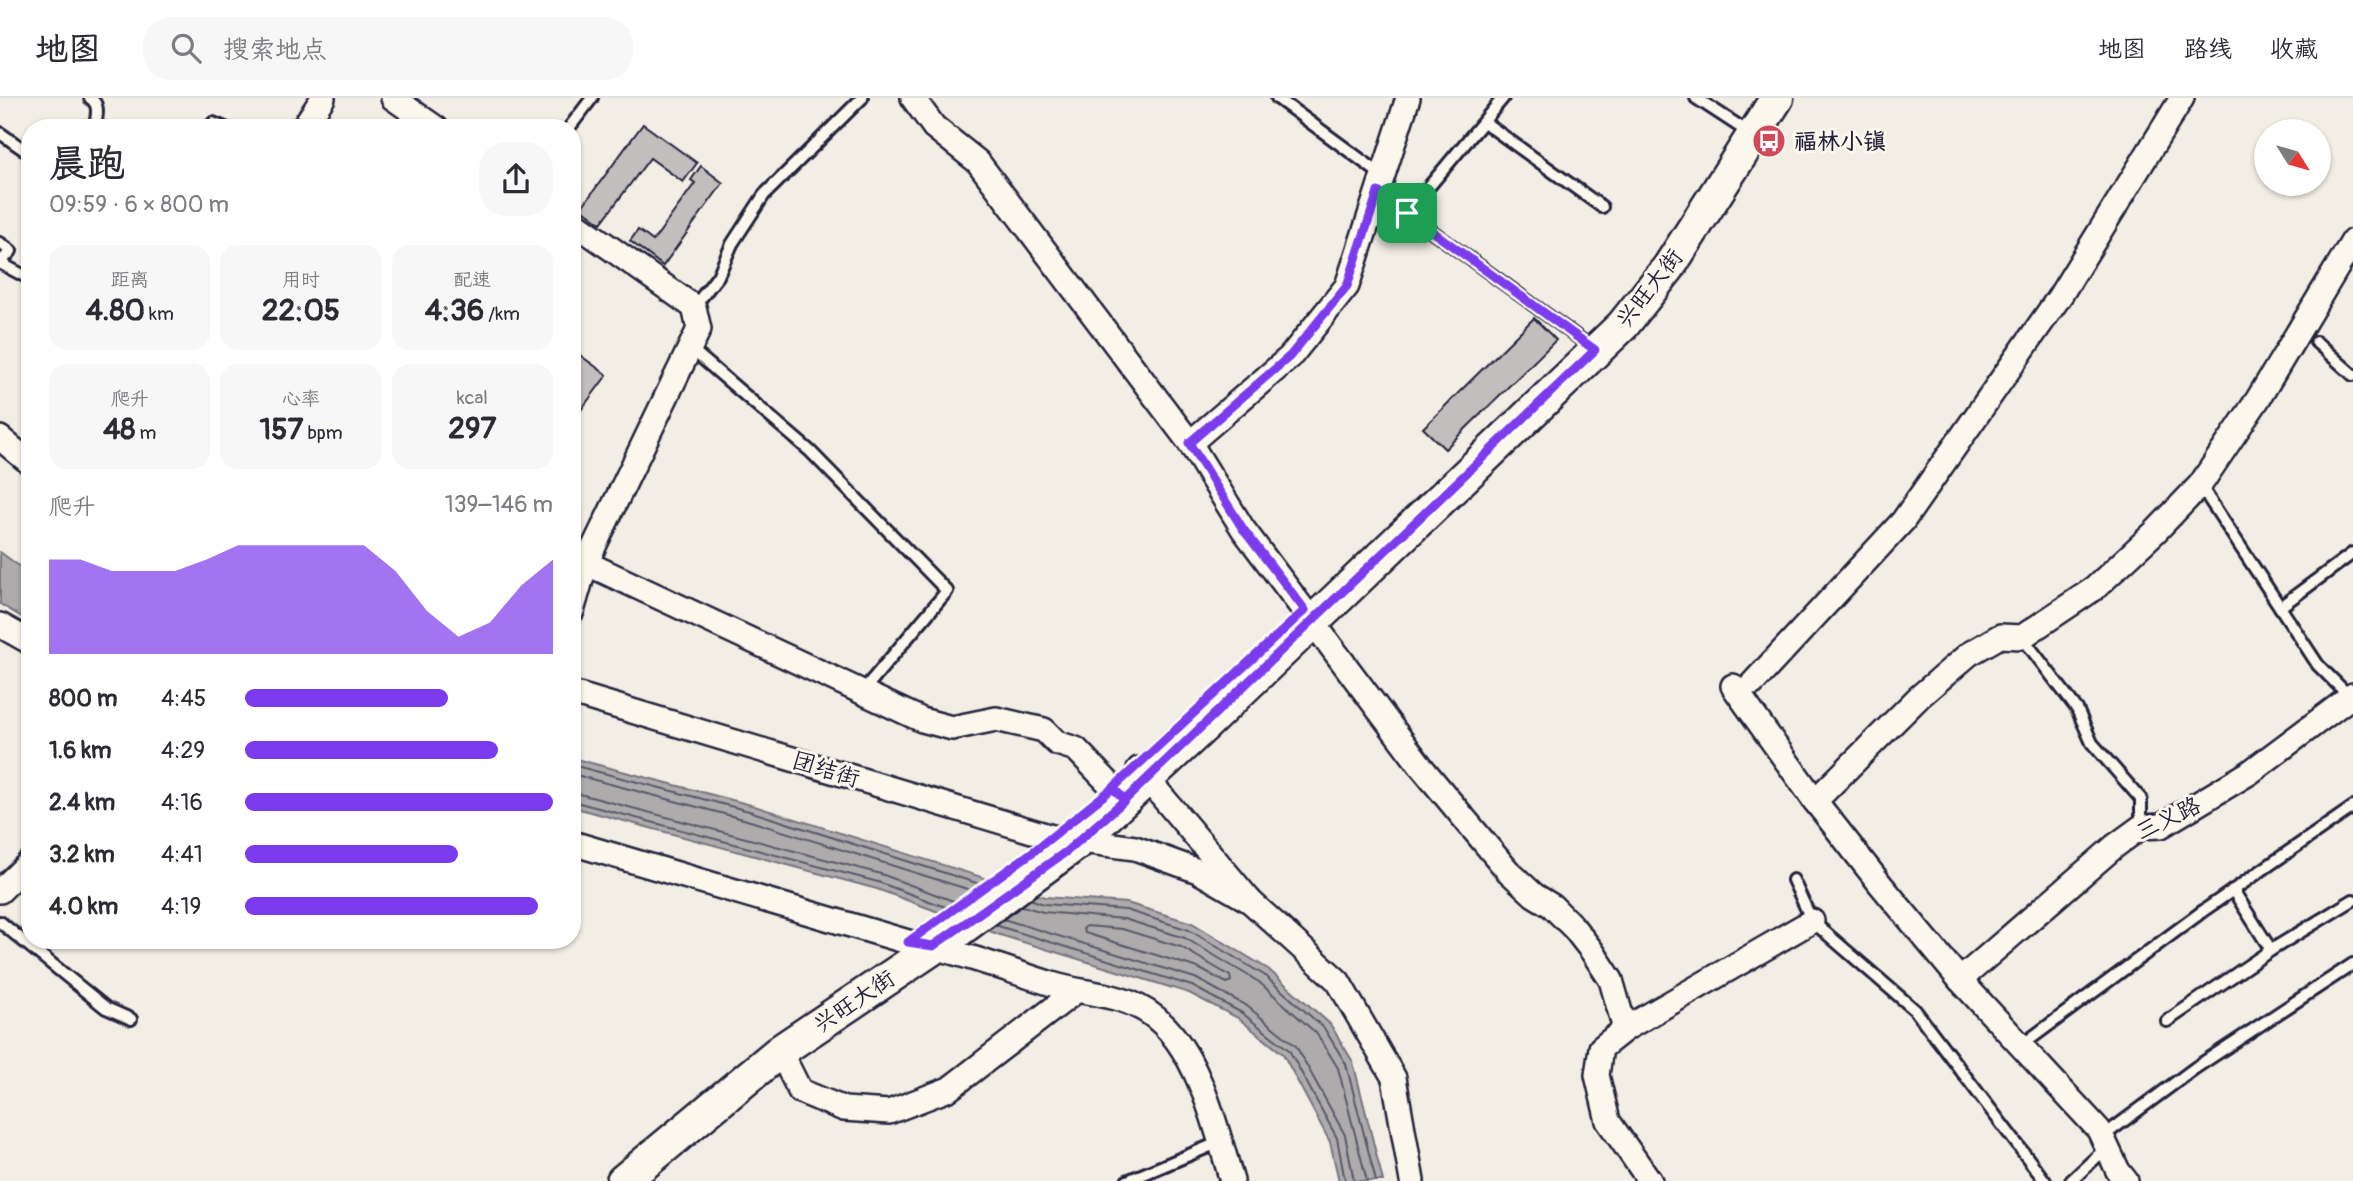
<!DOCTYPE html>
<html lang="zh">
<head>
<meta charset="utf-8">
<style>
	:root { --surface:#fff; --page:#f7f7f7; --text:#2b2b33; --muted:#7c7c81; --line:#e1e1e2; --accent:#7c3aed }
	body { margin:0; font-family:Pangolin,"LXGW WenKai TC",sans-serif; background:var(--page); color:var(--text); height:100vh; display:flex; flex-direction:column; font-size:26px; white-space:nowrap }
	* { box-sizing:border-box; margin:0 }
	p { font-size:23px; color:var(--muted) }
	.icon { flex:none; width:38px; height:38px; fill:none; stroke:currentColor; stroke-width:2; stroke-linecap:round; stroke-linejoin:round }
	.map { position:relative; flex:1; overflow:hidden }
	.details { position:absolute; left:21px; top:21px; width:560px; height:830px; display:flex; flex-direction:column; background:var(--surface); border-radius:28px; box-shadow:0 2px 5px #0004 }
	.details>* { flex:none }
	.needle { width:46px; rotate:127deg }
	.tools { position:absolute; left:2254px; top:21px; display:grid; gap:14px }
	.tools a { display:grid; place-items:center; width:77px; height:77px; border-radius:50%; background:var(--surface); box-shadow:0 2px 5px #0004; font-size:35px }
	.pin { position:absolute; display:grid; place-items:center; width:60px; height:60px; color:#fff; margin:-30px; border-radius:14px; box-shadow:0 4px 10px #0006 }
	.round { display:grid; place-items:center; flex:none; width:74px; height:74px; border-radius:28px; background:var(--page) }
	.summary { display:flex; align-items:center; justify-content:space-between; height:119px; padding:0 28px }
	h1 { font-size:38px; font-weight:700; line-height:52px }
	.metrics { display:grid; grid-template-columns:repeat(3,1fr); gap:10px; height:119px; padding:7px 28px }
	.metrics div { display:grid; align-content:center; border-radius:18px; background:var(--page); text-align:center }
	.metrics b { font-size:30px; font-weight:700 }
	.metrics small { font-size:19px; font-weight:400 }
	.metrics p { font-size:19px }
	.chart { height:196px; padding:14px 28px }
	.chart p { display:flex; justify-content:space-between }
	.chart svg { width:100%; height:126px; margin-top:7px; fill:var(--accent); opacity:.7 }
	ul { padding:0 28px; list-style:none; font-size:23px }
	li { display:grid; grid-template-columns:112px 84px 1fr; align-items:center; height:52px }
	li i { height:18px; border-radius:9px; background:var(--accent) }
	header { display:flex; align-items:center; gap:42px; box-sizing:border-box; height:98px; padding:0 35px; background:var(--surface); border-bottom:2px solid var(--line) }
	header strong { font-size:33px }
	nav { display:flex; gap:38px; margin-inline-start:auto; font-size:24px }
	.search { width:490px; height:63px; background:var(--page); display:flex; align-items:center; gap:18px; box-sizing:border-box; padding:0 24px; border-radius:28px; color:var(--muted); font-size:26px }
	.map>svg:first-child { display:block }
</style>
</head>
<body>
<header>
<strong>地图</strong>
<div class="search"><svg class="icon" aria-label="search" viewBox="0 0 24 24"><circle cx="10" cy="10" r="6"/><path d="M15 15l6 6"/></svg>搜索地点</div>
<nav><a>地图</a><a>路线</a><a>收藏</a></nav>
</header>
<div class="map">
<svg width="2353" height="1083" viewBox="0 0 2353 1083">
	<rect width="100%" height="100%" fill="#f2eee5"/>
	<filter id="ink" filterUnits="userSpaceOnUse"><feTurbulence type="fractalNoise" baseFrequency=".0143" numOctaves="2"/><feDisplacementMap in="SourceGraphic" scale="14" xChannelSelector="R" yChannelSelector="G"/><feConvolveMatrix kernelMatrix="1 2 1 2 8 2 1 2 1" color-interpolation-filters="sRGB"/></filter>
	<g filter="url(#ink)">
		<g fill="#aeabad" stroke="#76747f" stroke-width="2">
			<polygon points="0,454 30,476 30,524 0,506"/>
			<polygon points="572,660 751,707 1045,799 1127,805 1192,825 1268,871 1330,926 1353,964 1383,1083 1339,1083 1330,1044 1283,956 1238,920 1189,895 1000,837 877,791 572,709"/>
		</g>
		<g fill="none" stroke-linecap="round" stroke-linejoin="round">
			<g stroke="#5a5969" stroke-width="2">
				<polyline points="572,667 749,713 989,789"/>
				<polyline points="572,676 747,722 980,795"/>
				<polyline points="572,694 881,776 964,807"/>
				<polyline points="572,703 878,784 956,813"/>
				<polyline points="1030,801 1044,806 1126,812 1189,832 1264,877 1324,930 1346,966 1376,1083"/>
				<polyline points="1022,808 1043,814 1124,821 1185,840 1259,884 1317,936 1338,970 1367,1083"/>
				<polyline points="1003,821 1195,880 1247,908 1296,948 1345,1037 1354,1083"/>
				<polyline points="995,827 1192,888 1242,915 1289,952 1337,1040 1345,1083"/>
				<polygon points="1086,828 1122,831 1181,849 1230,878 1231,883 1227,885 1198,870 1085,835 1083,831"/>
			</g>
		</g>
		<g fill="#c2bebe" stroke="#22223b" stroke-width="2">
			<polygon points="643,26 697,65 683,84 650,60 601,125 581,110"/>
			<polygon points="701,68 723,85 663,168 630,143 638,132 653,143 695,85 691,82"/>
			<polygon points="1534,220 1556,242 1445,351 1423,330"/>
			<polygon points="577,255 607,277 572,324 572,261"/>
		</g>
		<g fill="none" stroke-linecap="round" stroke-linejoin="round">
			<defs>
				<g id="lane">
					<path d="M90,0C101,7 96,19 95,30"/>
					<polyline points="1277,0 1383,78"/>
					<polyline points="1696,0 1751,36"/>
					<polyline points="1484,24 1602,109"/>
					<polyline points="213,25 225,30"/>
					<polyline points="569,30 592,0"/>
					<polyline points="0,35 30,56"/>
					<polyline points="1378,94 1594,251"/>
					<polyline points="1407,115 1503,0"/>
					<polyline points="0,145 11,153 0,165 30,181"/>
					<polyline points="694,209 718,178 732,146 764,97 862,0"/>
					<polyline points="2316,244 2353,277"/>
					<polyline points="690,250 810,353 947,493 862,594"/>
					<polyline points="2200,387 2318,567 2350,599"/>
					<polyline points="2280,509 2353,455"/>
					<polyline points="2022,539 2077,611 2092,645 2141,701 2141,729"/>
					<polyline points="1793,782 1812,823 1915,912 2045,1083"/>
					<polyline points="2233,792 2271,852"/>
					<polyline points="0,824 106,910 131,921"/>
					<polyline points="2167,923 2271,852 2353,802"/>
					<polyline points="2022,947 2203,813 2353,709"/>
					<polyline points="2102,1039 2195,970 2353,866"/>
					<polyline points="1127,1083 1220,1044"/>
					<polyline points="2071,1083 2107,1049"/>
				</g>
				<g id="street">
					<polyline points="393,0 436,30"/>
					<polyline points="913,0 934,29 978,64 1190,345 1243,431 1423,671 1508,773 1534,797 1552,808 1574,830 1592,853 1611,882 1625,931 1601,950 1597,977 1608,1023 1650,1083"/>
					<polyline points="303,30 323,0"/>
					<polyline points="572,123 694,209 699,231 586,465 572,513"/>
					<polyline points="0,340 30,365"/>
					<polyline points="1190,345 1290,259 1347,188 1408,0"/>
					<polyline points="586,465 922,622 952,630 996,621 1044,632 1057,645 1076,651 1125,702"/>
					<polyline points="0,527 30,544"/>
					<polyline points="1753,585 1903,423 2060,198 2182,0"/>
					<polyline points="1733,588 1815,703 1881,787 1960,882 2099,1032 2118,1073 2126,1083"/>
					<polyline points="572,595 1052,739 1135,750 1198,773 1250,803"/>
					<polyline points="1139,671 1250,803 1338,883 1394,980 1412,1083"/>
					<polyline points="1815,703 1919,599 1969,556 2000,538 2022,539 2095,490 2156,433 2200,387 2258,301 2353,143"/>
					<path d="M572,745L908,844C958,853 1004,871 1052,886C1080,895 1112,895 1139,909C1195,936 1215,1027 1232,1083"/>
					<polyline points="0,793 30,764"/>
					<polyline points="1960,882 2115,748 2141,729 2161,728 2249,675 2353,597"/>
					<polyline points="1625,931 1812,823"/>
					<polyline points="780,953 800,993 844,1011 889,1014 949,991 1076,893"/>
				</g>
				<polyline id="secondary" points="623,1083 780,953 954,836 1080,743 1204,628 1623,227 1669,169 1777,0"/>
			</defs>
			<use href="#lane" stroke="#22223b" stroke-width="16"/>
			<use href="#street" stroke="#22223b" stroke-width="28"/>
			<use href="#secondary" stroke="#22223b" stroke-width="37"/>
			<use href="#lane" stroke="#fbf7ec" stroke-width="10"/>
			<use href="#street" stroke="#fbf7ec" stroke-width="23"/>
			<use href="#secondary" stroke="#fbf7ec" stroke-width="32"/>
		</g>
	</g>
	<g fill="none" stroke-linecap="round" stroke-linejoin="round" filter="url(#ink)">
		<defs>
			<polyline id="route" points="1407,115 1378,94 1347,188 1290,258 1189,345 1243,431 1305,512 1113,690 1125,702 1067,753 933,848 908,844 1034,753 1113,690 1125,702 1595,252 1407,115"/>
		</defs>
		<use href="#route" stroke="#fff" stroke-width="14"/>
		<use href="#route" stroke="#7c3aed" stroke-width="9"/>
	</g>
	<defs>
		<symbol id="bus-disc" viewBox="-11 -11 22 22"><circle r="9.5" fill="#d1495b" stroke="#fbf7ec"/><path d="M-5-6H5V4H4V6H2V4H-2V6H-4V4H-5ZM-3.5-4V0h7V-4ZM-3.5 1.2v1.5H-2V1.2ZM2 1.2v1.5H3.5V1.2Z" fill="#fff"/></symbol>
	</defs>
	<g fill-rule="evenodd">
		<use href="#bus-disc" x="1750" y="24" width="38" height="38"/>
	</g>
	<g text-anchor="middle" stroke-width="6" stroke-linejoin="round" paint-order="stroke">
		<g font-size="23" font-weight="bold" fill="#22223b" stroke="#fbf7ec" text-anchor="start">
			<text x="1794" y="51">福林小镇</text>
		</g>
		<g font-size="23" fill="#22223b" stroke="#fbf7ec">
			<text transform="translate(1649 190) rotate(-52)" y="8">兴旺大街</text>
			<text transform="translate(826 671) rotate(17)" y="8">团结街</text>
			<text transform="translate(2168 720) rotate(-26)" y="8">三义路</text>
			<text transform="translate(854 903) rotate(-34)" y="8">兴旺大街</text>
		</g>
	</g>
</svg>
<div class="tools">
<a><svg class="needle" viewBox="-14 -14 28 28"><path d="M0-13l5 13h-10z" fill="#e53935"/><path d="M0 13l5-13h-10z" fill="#7c7c81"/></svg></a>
</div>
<div class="pin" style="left:1407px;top:115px;background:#1e9e55"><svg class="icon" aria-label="arrive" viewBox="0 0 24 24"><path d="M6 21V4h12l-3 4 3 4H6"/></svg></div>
<section class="details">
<div class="summary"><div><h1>晨跑</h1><p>09:59 · 6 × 800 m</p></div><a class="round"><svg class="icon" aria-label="share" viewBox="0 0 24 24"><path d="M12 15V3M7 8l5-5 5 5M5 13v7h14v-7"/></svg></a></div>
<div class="metrics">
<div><p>距离</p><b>4.80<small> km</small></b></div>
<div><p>用时</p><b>22:05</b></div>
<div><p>配速</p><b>4:36<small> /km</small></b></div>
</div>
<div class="metrics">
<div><p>爬升</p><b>48<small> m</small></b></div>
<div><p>心率</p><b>157<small> bpm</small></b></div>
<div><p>kcal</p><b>297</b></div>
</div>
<div class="chart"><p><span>爬升</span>139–146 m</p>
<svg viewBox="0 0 160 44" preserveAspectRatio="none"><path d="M0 44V11L10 11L20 15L30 15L40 15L50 11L60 6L70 6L80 6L90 6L100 6L110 15L120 29L130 38L140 33L150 20L160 11V44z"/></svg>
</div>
<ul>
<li><b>800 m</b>4:45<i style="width:66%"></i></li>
<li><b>1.6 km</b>4:29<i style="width:82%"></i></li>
<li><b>2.4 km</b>4:16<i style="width:100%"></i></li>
<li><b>3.2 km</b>4:41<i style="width:69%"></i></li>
<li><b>4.0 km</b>4:19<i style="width:95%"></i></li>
</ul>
</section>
</div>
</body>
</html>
